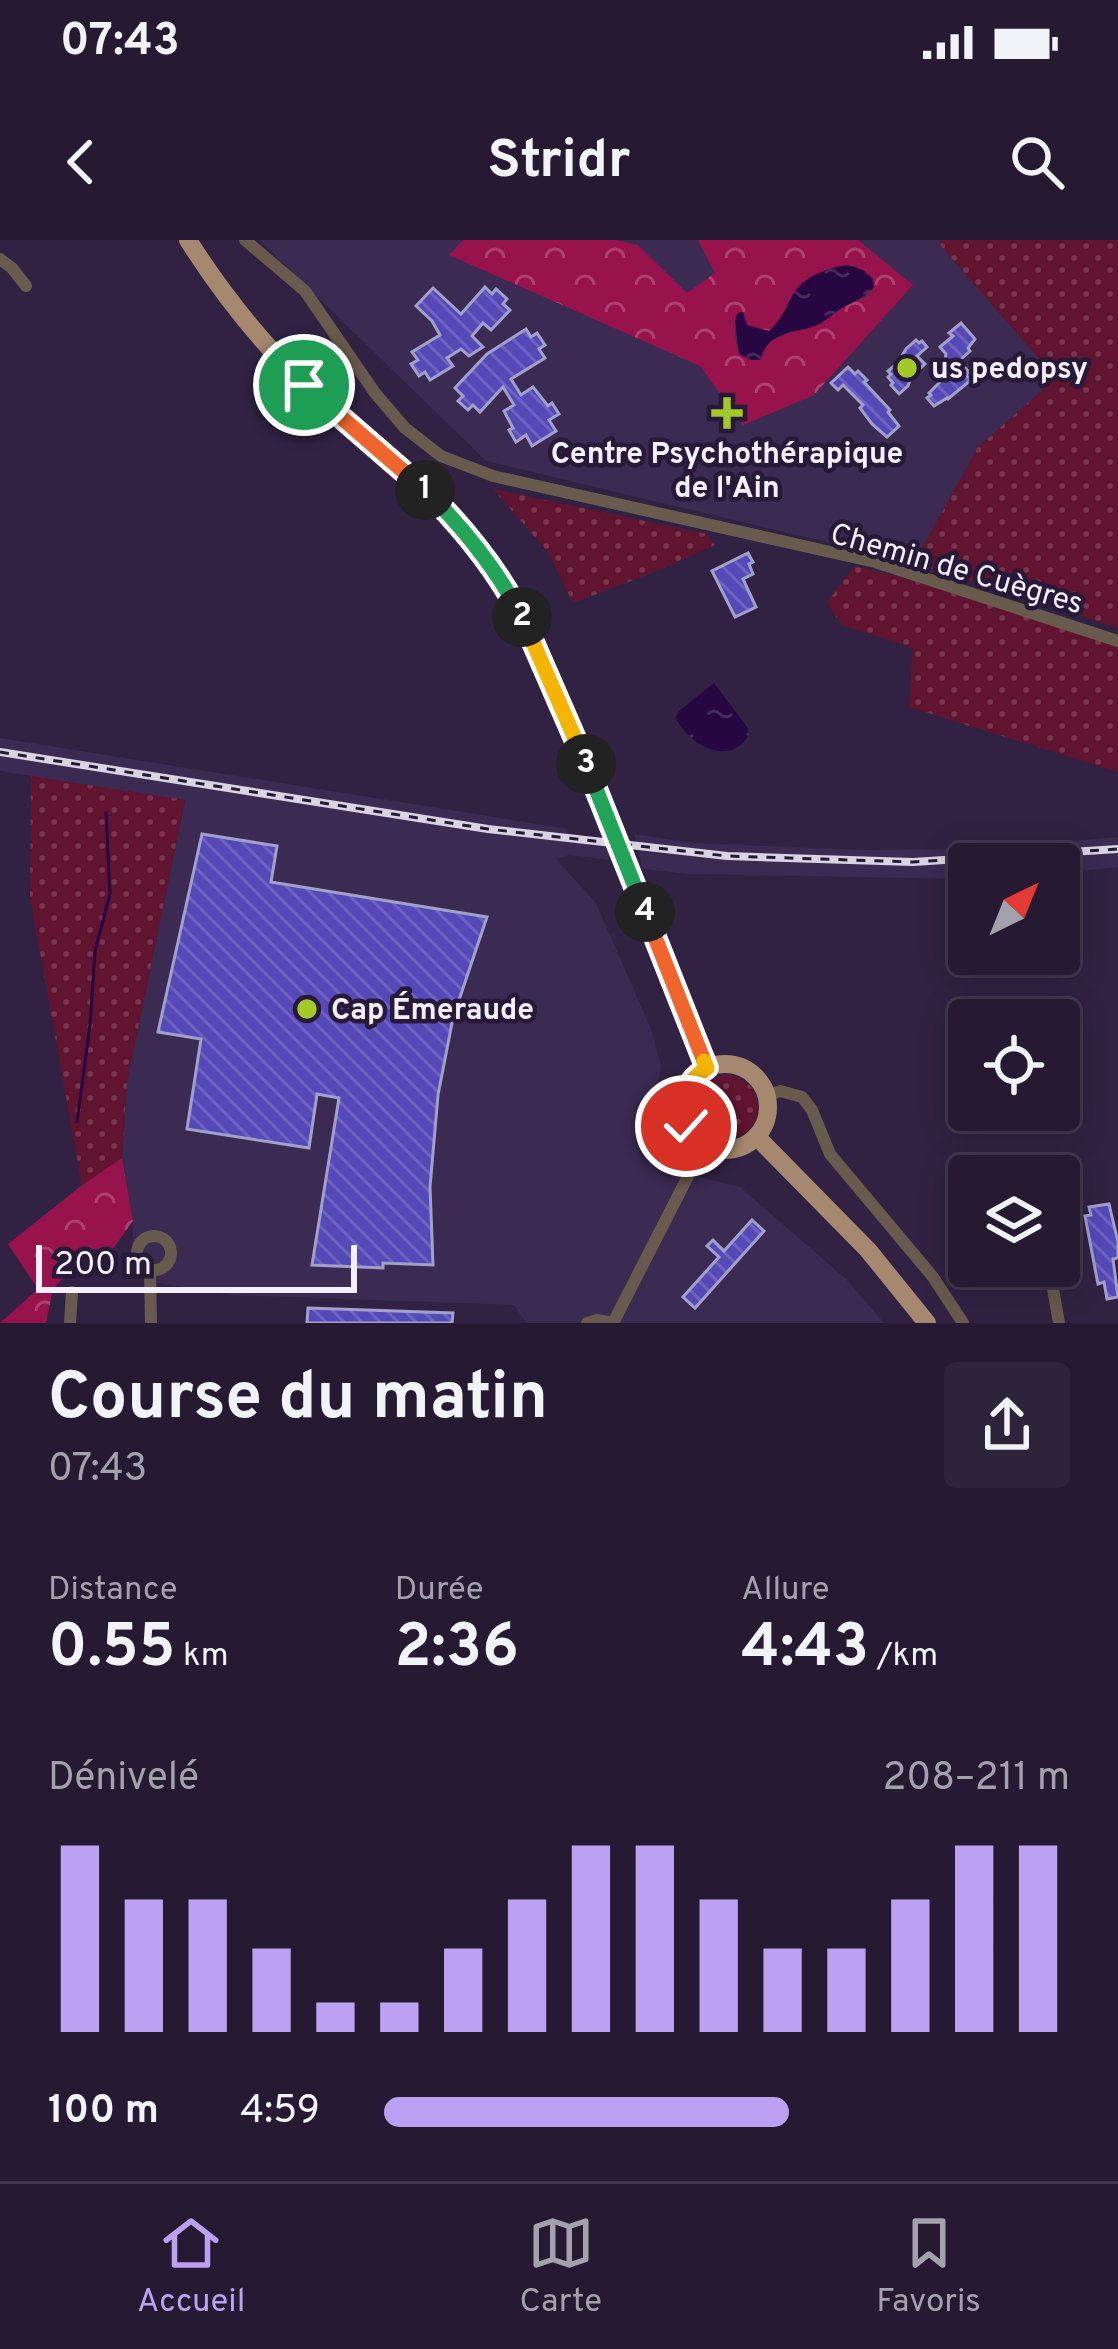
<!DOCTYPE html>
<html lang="fr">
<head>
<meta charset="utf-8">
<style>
	:root { --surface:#251a32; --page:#2d233a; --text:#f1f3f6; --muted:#a3a1ac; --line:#42384d; --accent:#bca0f2 }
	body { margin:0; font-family:Overpass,sans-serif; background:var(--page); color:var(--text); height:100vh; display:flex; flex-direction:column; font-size:45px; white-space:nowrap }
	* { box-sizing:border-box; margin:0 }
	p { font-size:39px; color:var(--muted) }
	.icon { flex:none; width:66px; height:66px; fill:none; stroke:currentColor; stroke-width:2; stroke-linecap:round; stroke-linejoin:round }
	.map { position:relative; height:1083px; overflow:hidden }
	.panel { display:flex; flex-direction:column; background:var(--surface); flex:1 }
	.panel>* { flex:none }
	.needle { width:78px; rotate:43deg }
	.controls { position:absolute; left:948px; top:603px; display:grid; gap:24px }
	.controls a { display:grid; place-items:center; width:132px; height:132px; border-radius:12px; background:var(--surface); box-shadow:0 6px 30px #0003,0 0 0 3px var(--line); font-size:60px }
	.scale { position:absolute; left:36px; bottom:30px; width:321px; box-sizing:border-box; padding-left:12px; border:6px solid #f4effc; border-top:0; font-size:33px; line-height:42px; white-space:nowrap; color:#f4effc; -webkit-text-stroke:9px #271938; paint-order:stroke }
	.pin { position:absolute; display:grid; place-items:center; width:102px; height:102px; color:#fff; margin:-51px; border:6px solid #fff; border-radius:50%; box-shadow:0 3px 12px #0007 }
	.km { position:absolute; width:60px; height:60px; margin:-30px; border-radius:50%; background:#222; color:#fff; font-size:33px; line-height:60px; text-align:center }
	.round { display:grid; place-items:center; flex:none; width:126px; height:126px; border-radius:12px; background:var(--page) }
	.summary { display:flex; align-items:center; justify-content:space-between; height:204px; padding:0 48px }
	h1 { font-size:66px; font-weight:700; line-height:90px }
	.stats { display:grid; grid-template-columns:repeat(3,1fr); gap:18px; height:204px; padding:12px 48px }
	.stats div { display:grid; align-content:center }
	.stats b { font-size:60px; font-weight:700 }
	.stats small { font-size:33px; font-weight:400 }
	.stats p { font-size:33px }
	.chart { height:336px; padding:24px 48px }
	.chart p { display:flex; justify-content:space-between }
	.chart svg { width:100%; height:216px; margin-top:12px; stroke:var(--accent); stroke-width:6 }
	ul { padding:0 48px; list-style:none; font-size:39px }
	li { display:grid; grid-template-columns:192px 144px 1fr; align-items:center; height:90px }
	li i { height:30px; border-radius:15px; background:var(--accent) }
	.status { display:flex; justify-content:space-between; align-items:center; height:84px; padding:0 60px; background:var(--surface); direction:ltr }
	.status svg { height:33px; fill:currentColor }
	header { display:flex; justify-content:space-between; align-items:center; height:156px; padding:0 48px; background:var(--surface); font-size:54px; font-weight:700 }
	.dock { display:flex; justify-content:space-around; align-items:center; height:168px; border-top:3px solid var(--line); background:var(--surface); font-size:33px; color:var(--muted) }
	.dock a { display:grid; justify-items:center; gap:6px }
	.dock .current { color:var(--accent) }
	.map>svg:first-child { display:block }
</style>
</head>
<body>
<div class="status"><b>07:43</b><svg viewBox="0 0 49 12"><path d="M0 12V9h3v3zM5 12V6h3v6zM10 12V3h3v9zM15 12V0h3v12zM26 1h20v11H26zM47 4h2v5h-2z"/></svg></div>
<header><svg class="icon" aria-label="back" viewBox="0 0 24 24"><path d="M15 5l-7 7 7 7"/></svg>Stridr<svg class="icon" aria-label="search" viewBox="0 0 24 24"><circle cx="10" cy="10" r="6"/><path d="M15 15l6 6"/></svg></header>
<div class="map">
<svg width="1118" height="1083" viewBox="0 0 1118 1083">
	<defs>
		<pattern id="grass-dots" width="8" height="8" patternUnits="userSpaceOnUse" patternTransform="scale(3)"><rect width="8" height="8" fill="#611430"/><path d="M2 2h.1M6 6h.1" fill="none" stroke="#78364f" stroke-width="1.8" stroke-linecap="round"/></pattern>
		<pattern id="forest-crowns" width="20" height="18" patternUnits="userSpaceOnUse" patternTransform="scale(3)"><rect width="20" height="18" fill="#98124b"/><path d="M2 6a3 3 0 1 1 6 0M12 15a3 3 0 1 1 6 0" fill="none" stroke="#ac406f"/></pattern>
		<pattern id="water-ripples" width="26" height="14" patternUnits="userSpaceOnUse" patternTransform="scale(3)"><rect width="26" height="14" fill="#260741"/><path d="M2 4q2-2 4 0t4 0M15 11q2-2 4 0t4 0" fill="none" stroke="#462b5d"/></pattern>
		<pattern id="building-back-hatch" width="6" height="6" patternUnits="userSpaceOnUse" patternTransform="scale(3)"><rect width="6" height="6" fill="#5548b7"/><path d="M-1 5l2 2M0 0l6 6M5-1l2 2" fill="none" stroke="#6e63c2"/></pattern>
	</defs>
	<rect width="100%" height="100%" fill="#312243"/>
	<g fill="#3b2a51">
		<polygon points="259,0 939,0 941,6 1056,138 978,207 914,323 486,221"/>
		<polygon points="0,498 563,588 572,594 604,598 612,620 569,615 556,619 596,663 651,789 661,825 655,863 661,906 675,923 707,939 740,947 846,1039 884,1083 526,1083 514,1065 232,1055 159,1043 132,1030 133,981 122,918 127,842 185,561 0,531"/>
		<polygon points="634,594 693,603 863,610 981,609 1118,597 1118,627 1059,633 1059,624 969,624 969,639 687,634 643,629"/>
	</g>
	<g fill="url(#grass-dots)">
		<polygon points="939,0 1118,0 1118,388 914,323 978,207 1056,138 941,6"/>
		<polygon points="493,249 707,294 715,305 657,331 573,363 548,312"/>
		<polygon points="855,326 897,336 1118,405 1118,532 909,467 913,408 841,385 827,362"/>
		<polygon points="31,536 185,560 127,842 122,918 82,946 30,656"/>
		<circle cx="726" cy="867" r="32"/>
	</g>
	<g fill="url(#forest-crowns)" fill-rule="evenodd">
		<path d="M463,0H615L638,5L687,53L715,33L698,0H858L913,45L814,155L743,185L700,126L449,15ZM854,26L873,39L866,56L842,68L818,85L792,91L765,104L761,119C733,122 736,101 735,79L743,73L746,85L769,91C805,61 795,29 854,26Z"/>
		<polygon points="122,918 133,981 112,1010 89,1009 53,1049 46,1083 0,1083 38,1049 8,1004 81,946"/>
	</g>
	<g fill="url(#water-ripples)">
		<path d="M848,25L863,30L873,39L874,48C863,58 852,62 840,69C832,74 825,83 815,86C792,94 767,91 761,120H751L739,114L735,79L738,73L743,72L747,85L769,91C783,79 786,64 796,50C809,34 828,28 848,25Z"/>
		<path d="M714,443L747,487L749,495C729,528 689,505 676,478L679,471Z"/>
	</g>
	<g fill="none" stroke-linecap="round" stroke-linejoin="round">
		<polyline stroke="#260741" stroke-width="3" points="77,882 90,785 95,711 110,654 106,573"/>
	</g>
	<g fill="url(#building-back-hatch)" stroke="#9fa1ca" stroke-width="3">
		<polygon points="485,47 492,54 496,49 507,59 503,64 510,70 491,90 483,83 472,96 483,107 469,116 461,109 447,118 453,126 430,140 425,132 419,136 411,124 418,120 412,112 440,95 432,81 416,66 433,48 461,74"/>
		<polygon points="961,83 975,99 968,108 970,111 959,121 969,132 966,135 971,140 948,159 947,158 934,166 927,158 931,155 929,153 953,129 945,120 946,114 940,107 953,96 949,93"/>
		<polygon points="526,89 531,97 537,93 545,105 539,109 545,118 511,139 521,155 533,147 548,166 552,163 559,174 549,180 556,191 532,206 526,195 516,202 509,190 513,188 504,171 514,165 503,147 480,172 473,165 468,170 458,161 463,156 455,148 487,114"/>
		<polygon points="916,100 919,103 922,101 927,107 917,116 925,124 911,137 908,146 899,154 891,145 893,143 888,137 891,134 888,131 902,119 901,117 906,109"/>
		<polygon points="848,127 855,134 858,131 867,140 864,142 890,170 888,172 899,186 887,197 872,184 860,168 863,165 843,145 838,150 831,143"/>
		<polygon points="748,313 753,322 749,324 753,334 743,339 756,367 735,377 712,331"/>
		<polygon points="202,594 277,606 271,642 487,677 453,778 438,855 430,947 433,1025 383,1023 383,1028 312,1025 339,858 317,854 309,908 187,889 201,799 158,792"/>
		<polygon points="1109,964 1118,1002 1118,1018 1113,1019 1118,1057 1107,1059 1104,1042 1098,1044 1085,976 1091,975 1089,967"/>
		<polygon points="752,980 764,991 695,1068 683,1057 719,1017 707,1006 713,1000 724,1011"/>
		<polygon points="308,1068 453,1073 452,1083 307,1083"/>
	</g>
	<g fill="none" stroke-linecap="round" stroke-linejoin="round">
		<g stroke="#685a4d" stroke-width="12">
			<polyline points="245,0 305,51 375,153 405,188 441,216 493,236 875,322 1118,401"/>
			<polyline points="0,19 12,28 26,46"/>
			<polyline points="767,856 780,851 802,857 812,870 830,914 933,1037 963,1083"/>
			<polyline points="1059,992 1076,982"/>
			<circle cx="154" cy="1013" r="17"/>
			<polyline points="1049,1026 1059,1083"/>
			<polyline points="150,1030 151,1083"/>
			<polyline points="70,1083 72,1052"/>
			<polyline points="587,1083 597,1080 613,1083"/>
			<polyline points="613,1083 704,905"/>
		</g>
		<g stroke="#a5886e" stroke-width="18">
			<path d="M188,0C221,52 258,99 302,142C365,204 439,253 491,326C534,385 558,456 586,523C627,624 667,726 707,828"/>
			<circle cx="725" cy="867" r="43"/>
			<polyline points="757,897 868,1010 927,1083"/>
		</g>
		<defs>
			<polyline id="rail" points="0,512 488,589 727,616 913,622 1118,609"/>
		</defs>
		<use href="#rail" stroke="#d9d3e2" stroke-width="8"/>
		<use href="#rail" stroke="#271938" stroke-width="3" stroke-dasharray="9" stroke-linecap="butt"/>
	</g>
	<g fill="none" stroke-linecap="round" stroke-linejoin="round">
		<defs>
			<polyline id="split-1" points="304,145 425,250"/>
			<path id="split-2" d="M425,250C463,287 497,330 522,377"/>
			<polyline id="split-3" points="522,377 586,524"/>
			<polyline id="split-4" points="586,524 645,672"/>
			<polyline id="split-5" points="645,672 704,821"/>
			<path id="split-6" d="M686,886C678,861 685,842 707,828L704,821"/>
		</defs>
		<use href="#split-1" stroke="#fff" stroke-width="24"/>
		<use href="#split-2" stroke="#fff" stroke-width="24"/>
		<use href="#split-3" stroke="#fff" stroke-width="24"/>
		<use href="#split-4" stroke="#fff" stroke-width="24"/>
		<use href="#split-5" stroke="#fff" stroke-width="24"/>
		<use href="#split-6" stroke="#fff" stroke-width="24"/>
		<use href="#split-1" stroke="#f0652b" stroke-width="15"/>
		<use href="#split-2" stroke="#22a559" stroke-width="15"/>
		<use href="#split-3" stroke="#f5b400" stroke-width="15"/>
		<use href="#split-4" stroke="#22a559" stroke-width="15"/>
		<use href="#split-5" stroke="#f0652b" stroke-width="15"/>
		<use href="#split-6" stroke="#f5b400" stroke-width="15"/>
	</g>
	<g fill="#a2c928" stroke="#271938" stroke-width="4.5">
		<circle cx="907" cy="128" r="12"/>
		<path d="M721 155h12v12h12v12h-12v12h-12v-12h-12v-12h12z"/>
		<circle cx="307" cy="769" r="12"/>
	</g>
	<g text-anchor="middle" stroke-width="9" stroke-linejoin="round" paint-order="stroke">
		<g font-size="30" font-weight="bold" fill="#f4effc" stroke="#271938" text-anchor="start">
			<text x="931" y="138">us pedopsy</text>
			<text x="727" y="223" text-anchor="middle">Centre Psychothérapique<tspan x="727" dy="34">de l'Ain</tspan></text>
			<text x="331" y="779">Cap Émeraude</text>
		</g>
		<g font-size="30" fill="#f4effc" stroke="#271938">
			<text transform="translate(957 328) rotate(16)" y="10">Chemin de Cuègres</text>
		</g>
	</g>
</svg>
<div class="controls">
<a><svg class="needle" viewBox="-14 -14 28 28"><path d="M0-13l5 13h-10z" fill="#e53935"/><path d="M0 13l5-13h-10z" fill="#a3a1ac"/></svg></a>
<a><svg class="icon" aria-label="locate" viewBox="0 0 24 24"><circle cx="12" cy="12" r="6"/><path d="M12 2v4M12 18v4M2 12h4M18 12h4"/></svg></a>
<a><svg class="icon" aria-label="layers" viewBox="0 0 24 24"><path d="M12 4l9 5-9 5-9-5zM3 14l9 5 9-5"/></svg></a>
</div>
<div class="scale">200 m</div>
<div class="pin" style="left:304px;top:145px;background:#1e9e55"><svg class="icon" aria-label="arrive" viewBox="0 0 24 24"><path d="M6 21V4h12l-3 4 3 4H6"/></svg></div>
<div class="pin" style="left:686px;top:886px;background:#d93025"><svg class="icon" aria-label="check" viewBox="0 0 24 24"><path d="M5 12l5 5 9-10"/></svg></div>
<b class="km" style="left:425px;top:250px">1</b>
<b class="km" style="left:522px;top:377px">2</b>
<b class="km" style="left:586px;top:524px">3</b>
<b class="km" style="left:645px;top:672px">4</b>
</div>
<section class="panel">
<div class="summary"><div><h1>Course du matin</h1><p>07:43</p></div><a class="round"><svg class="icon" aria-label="share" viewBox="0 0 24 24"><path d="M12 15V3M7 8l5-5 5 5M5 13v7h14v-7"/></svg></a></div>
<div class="stats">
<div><p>Distance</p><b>0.55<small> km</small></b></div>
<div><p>Durée</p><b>2:36</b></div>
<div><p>Allure</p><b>4:43<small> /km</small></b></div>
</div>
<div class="chart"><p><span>Dénivelé</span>208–211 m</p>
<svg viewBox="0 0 160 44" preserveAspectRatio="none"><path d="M5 44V6M15 44V17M25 44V17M35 44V27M45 44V38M55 44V38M65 44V27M75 44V17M85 44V6M95 44V6M105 44V17M115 44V27M125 44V27M135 44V17M145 44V6M155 44V6"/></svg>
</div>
<ul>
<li><b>100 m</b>4:59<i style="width:59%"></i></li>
</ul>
</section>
<nav class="dock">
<a class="current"><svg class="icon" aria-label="home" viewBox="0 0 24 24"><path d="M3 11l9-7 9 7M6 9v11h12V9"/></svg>Accueil</a>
<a><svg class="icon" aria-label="map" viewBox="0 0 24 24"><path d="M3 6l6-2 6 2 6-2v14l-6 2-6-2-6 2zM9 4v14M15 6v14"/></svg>Carte</a>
<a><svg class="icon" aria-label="saved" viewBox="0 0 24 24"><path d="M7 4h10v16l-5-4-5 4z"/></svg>Favoris</a>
</nav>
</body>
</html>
